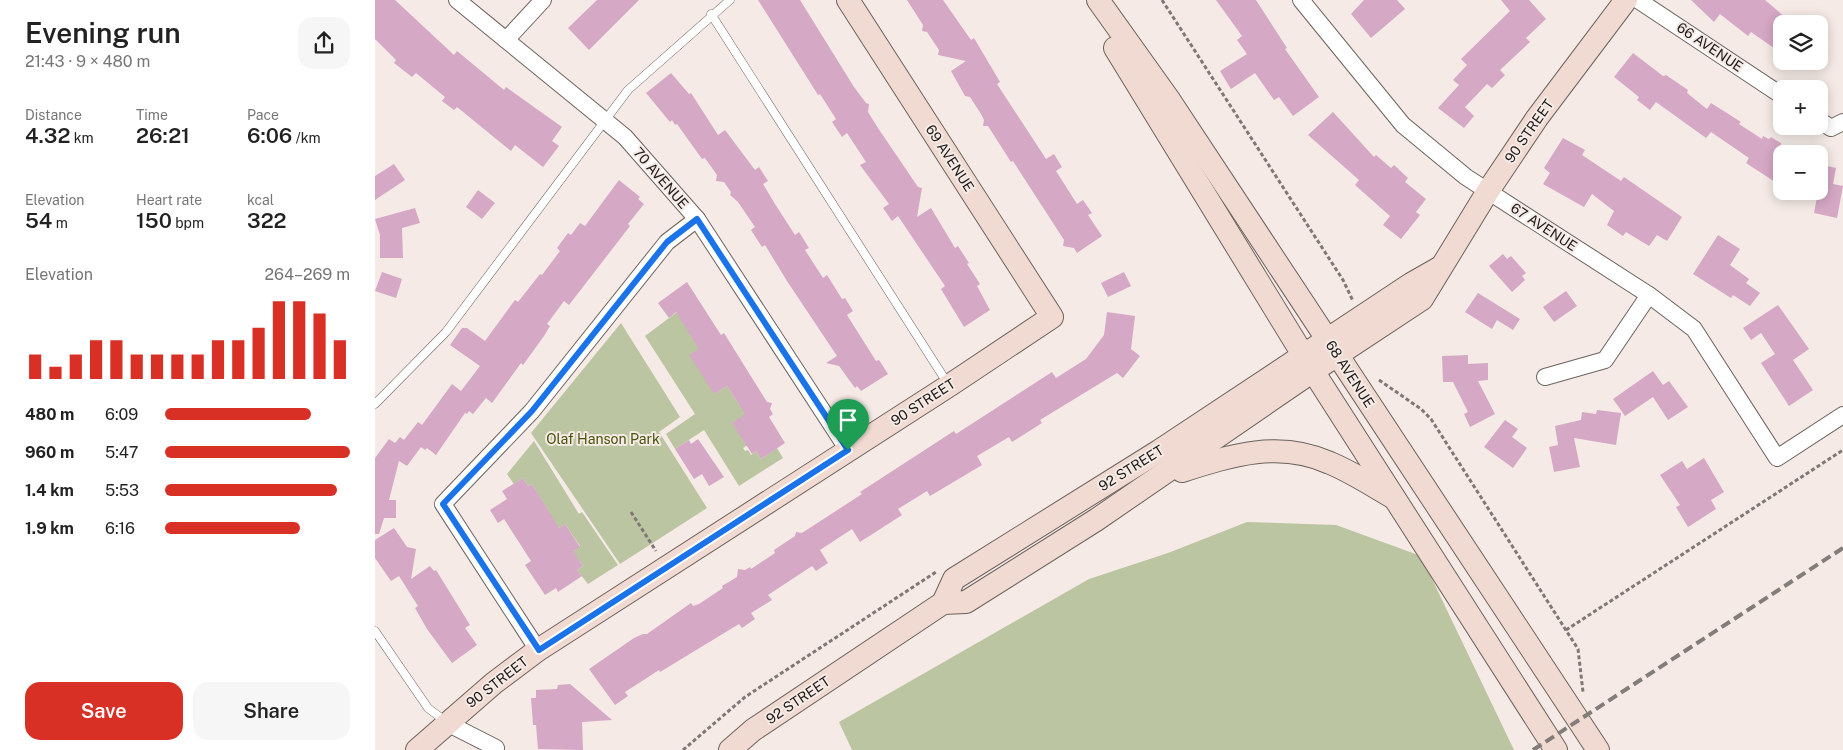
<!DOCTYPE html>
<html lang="en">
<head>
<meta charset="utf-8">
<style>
	:root { --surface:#fff; --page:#f6f6f6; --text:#222; --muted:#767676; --accent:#d93025 }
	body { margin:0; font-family:"Public Sans",sans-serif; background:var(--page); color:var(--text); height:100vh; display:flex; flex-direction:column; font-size:19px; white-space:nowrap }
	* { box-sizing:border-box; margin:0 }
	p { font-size:16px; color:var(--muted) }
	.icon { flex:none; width:28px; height:28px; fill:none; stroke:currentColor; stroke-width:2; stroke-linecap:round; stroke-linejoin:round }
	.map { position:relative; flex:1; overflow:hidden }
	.drawer { display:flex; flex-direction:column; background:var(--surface); width:375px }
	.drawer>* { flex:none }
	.fabs { position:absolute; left:1398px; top:15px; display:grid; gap:10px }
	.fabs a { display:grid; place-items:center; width:55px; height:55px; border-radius:10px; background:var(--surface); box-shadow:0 2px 12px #0003; font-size:25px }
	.pin { position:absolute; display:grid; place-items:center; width:42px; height:42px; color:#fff; margin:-51px -21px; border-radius:50% 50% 50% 0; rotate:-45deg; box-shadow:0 0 5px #0007 }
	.pin .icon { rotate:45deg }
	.round { display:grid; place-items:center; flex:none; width:52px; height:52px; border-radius:15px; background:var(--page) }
	.head { display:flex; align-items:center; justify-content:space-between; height:85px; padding:0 25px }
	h1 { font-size:28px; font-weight:600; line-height:38px }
	.figures { display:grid; grid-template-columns:repeat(3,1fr); gap:8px; height:85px; padding:5px 25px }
	.figures div { display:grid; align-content:center }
	.figures b { font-size:21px; font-weight:600 }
	.figures small { font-size:14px; font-weight:400 }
	.figures p { font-size:14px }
	.chart { height:140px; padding:10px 25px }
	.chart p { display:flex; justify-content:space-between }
	.chart svg { width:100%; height:90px; margin-top:5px; stroke:var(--accent); stroke-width:6 }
	.action { display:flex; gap:10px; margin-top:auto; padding:10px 25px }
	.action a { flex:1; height:58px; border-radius:15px; background:var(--accent); color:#fff; font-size:20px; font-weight:600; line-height:58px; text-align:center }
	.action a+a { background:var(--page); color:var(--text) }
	ul { padding:0 25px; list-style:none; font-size:16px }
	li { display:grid; grid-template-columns:80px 60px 1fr; align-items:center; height:38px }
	li i { height:12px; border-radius:6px; background:var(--accent) }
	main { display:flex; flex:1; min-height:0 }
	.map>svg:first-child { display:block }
</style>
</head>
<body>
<main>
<section class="drawer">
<div class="head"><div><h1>Evening run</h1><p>21:43 · 9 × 480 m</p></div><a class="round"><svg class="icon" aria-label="share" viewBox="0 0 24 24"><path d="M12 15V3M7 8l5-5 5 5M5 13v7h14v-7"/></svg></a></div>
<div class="figures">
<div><p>Distance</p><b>4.32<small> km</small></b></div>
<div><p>Time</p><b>26:21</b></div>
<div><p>Pace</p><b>6:06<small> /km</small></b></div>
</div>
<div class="figures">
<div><p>Elevation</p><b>54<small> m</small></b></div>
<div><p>Heart rate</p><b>150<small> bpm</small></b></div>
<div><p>kcal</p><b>322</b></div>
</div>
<div class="chart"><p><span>Elevation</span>264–269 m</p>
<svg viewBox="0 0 160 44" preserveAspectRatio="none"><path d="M5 44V32M15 44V38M25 44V32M35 44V25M45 44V25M55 44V32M65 44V32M75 44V32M85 44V32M95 44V25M105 44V25M115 44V19M125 44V6M135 44V6M145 44V12M155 44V25"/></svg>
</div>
<ul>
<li><b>480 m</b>6:09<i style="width:79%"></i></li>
<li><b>960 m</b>5:47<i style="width:100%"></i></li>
<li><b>1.4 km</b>5:53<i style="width:93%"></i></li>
<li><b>1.9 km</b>6:16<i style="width:73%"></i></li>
</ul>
<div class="action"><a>Save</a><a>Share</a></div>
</section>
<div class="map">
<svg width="1468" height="750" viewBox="0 0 1468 750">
	<rect width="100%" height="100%" fill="#f5eae5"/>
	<g fill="#bbc5a1">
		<polygon points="302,312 329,325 339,394 352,386 367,409 393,432 368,448 370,451 373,450 376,455 381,451 386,459 402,448 408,458 364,486 329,430 300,449 291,434 320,414 270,336"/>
		<polygon points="246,323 305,417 284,432 332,508 245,564 156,433"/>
		<polygon points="159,441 204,514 207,512 243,565 213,584 202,570 208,566 203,559 193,555 205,546 190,524 184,528 181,525 157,484 153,486 148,478 139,484 132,474"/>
		<polygon points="872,522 961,525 1046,556 1139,750 477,750 464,722 714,579 793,553"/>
	</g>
	<g fill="#d5a8c5">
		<polygon points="0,0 20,0 79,55 82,51 129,90 131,87 187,127 177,141 184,146 168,167 140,145 136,151 82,107 79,110 67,101 70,97 41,73 37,77 19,63 21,60 0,39"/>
		<polygon points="222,0 264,0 214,50 193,28"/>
		<polygon points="383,0 425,0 479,87 491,103 494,104 493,112 503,128 543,187 547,188 542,217 556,208 580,248 583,246 594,263 592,264 605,284 602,286 615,310 589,327 566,289 570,286 523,216 517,221 508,208 514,204 485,165 491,162 472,133 467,137 457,122 461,119 445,94 443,95"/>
		<polygon points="532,0 568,0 596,40 599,38 625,82 622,84 671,159 679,154 687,167 681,171 702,204 708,200 717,213 713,215 727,236 702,253 699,248 688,246 689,240 638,161 636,162 613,126 608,126 609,120 606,114 595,97 590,96 576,71 591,61 563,55 564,50 552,32 547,31 548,25"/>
		<polygon points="841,0 881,0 912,48 910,49 944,97 918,116 904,97 899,100 880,73 856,89 845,71 872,54 862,40 867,36"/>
		<polygon points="989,0 1022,0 1030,9 996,38 976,14"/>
		<polygon points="1126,0 1154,0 1171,19 1151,38 1155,42 1125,70 1130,75 1117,88 1112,84 1090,107 1099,116 1089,128 1063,108 1084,85 1078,80 1092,65 1086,59 1135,11"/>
		<polygon points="1316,0 1390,0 1418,24 1406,24 1406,53 1376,32 1373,36 1345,14 1339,22"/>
		<polygon points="1258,53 1288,76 1291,75 1313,90 1312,93 1332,109 1336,103 1366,122 1364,124 1387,139 1388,136 1394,139 1396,137 1406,143 1406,186 1371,163 1374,158 1336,132 1331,138 1281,102 1275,110 1262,100 1264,97 1239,77"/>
		<polygon points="296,73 314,94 316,93 343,135 350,130 380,170 384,167 393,181 388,184 400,204 420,235 424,232 434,248 430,250 448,278 452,275 467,299 470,298 478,311 472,315 501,361 504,360 513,374 486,391 482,386 480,388 464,366 451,363 462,356 412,281 390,245 387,247 376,230 380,227 363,202 355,195 356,192 349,182 341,181 342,175 330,158 327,159 302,124 300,125 297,120 295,122 271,93"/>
		<polygon points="958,112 999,157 1001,155 1016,168 1019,165 1033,178 1030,182 1051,199 1041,212 1045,215 1026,239 1008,225 1015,216 980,185 984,180 933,135"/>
		<polygon points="1188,138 1210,150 1207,155 1246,181 1249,177 1307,217 1292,241 1282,235 1274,246 1251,232 1248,236 1232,225 1239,211 1217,194 1209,207 1168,184 1175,173 1169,168"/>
		<polygon points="19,164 30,180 0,200 0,176"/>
		<polygon points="1448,165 1461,168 1458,184 1468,186 1462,218 1439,213"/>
		<polygon points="244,180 265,197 263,199 269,204 253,224 255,226 194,305 189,301 172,324 175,326 169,336 148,365 146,363 117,403 111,398 98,414 94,411 92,414 90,413 61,455 52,448 50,450 46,447 32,466 24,461 14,500 21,500 21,518 9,518 4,534 0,534 0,458 14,439 20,443 25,437 29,440 43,422 47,425 77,384 86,391 105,366 75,345 87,328 92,328 110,341 140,300 143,302 165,274 167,275 185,251 182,248 193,233 196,235 205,223 210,226"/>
		<polygon points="103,190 120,203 107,219 91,207"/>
		<polygon points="40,208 45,223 27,228 28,258 5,258 5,235 0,219"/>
		<polygon points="1343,235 1365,249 1355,265 1374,279 1371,283 1385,293 1375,306 1358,295 1356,298 1318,274"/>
		<polygon points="1128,254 1132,259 1136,256 1151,273 1147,276 1150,280 1137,292 1114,266"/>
		<polygon points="7,272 27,279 21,298 0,291"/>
		<polygon points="749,272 756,286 733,297 726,283"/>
		<polygon points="312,282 346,335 349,333 392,402 397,403 395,409 398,414 394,417 410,443 386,459 381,451 377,454 357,423 370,414 352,386 339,394 314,355 324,349 301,312 294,318 283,303"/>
		<polygon points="1191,291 1202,306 1179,322 1168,307"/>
		<polygon points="1103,293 1145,319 1138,330 1122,320 1117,329 1090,312"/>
		<polygon points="1403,305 1434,349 1418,360 1438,390 1414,406 1386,363 1400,354 1386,333 1376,340 1368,328"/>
		<polygon points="732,312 760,316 756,349 765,356 748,378 742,373 665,420 667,423 637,442 634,437 602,456 607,465 555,496 552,491 523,509 527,515 485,542 477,529 445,550 453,563 441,571 437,566 393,595 397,600 376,613 380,619 367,628 364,624 285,672 284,670 250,692 253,696 240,705 214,669 259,638 268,634 272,634 316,603 318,606 324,604 348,588 347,586 362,577 363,569 370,570 375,567 376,569 400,553 399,550 420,536 421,532 427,533 487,494 485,492 579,431 581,434 677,372 681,378 711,359 729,335"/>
		<polygon points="1093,355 1093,364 1113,363 1113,380 1103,381 1120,414 1095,427 1089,414 1093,412 1078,382 1068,382 1067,356"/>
		<polygon points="1278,371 1288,385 1294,381 1313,407 1293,420 1278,397 1250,416 1238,399"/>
		<polygon points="1222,410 1246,413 1241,445 1199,438 1205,467 1179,472 1174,447 1183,445 1180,426 1206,420 1207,412 1221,414"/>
		<polygon points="1130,420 1143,429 1137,437 1152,448 1138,468 1109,447"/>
		<polygon points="323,439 349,477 334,486 327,474 319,479 300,449 314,440 316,444"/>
		<polygon points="1329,458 1349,492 1336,500 1341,509 1313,527 1301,507 1305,505 1285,475 1307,461 1312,469"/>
		<polygon points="148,478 153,486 157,484 184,528 190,524 205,547 198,551 208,566 202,570 207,576 183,592 181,588 170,595 150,565 156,561 129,519 123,523 115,510 132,499 127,491"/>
		<polygon points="19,528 32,547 41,549 36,579 55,566 59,571 61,570 95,625 90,628 102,645 77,663 52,629 40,608 43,606 24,576 16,581 0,558 0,540"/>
		<polygon points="195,684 237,720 207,722 208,750 163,749 161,725 158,725 156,698 161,698 161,690 182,689 183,685"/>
	</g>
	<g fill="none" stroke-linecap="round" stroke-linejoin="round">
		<defs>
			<g id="lane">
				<polyline points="336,14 573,384"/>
				<polyline points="0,404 71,332 253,90 355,0"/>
				<polyline points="0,631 53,708 70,721"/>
			</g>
			<g id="street">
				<polyline points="82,0 250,137 322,219 473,450"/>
				<polyline points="926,0 1028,125 1091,177 1274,295 1319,329 1402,458 1468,415"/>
				<polyline points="1263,0 1406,95"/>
				<polyline points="131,40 168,0"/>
				<polyline points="1444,120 1456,128 1468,122"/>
				<polyline points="1170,377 1230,360 1274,295"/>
				<polyline points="163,650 68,504 157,411 292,242 322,219"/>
				<polyline points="72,723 121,748"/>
			</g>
			<g id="secondary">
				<polyline points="723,0 795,101 1223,750"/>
				<polyline points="740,48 938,371 1181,750"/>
				<path d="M807,471C857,455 905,440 955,463C977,472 998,486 1019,498"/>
				<polyline points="568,603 591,602 721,520 938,371 1047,299 1113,191 1162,118 1251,0"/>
				<polyline points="42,750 119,683 163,650 575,385 677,317 473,0"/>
				<polyline points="355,750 378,730 568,603 579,579 784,451 1036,284 1064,268"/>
			</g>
		</defs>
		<use href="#lane" stroke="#6c635e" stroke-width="9"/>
		<use href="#street" stroke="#6c635e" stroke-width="18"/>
		<use href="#secondary" stroke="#6c635e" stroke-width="24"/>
		<g stroke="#7f7875" stroke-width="3" stroke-dasharray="4 2.5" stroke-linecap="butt">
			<polyline points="787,0 968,280 978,301"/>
			<polyline points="1004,380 1046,409 1056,419 1203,649 1208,692"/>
			<polyline points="256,512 281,551"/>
			<polyline points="1191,630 1468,450"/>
			<polyline points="308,750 370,697 561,572"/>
		</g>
		<use href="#lane" stroke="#fff" stroke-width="8"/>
		<use href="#street" stroke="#fff" stroke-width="16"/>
		<use href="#secondary" stroke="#f0dad1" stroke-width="22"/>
		<polyline stroke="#837d79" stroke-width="4" stroke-dasharray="10 5" stroke-linecap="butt" points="1158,750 1468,548"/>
	</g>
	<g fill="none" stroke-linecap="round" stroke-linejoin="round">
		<defs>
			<polygon id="route" points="322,219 473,450 164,650 68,504 157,411 292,242"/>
		</defs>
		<use href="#route" stroke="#fff" stroke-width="10"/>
		<use href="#route" stroke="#1a73e8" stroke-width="6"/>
	</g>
	<g text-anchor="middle" stroke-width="4" stroke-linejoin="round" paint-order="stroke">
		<g font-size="14" fill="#1d1a18" stroke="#f5eae5">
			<text transform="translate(1335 47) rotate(34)" y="5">66 AVENUE</text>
			<text transform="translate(1154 131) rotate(-55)" y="5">90 STREET</text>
			<text transform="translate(575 158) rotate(57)" y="5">69 AVENUE</text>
			<text transform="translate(286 178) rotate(49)" y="5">70 AVENUE</text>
			<text transform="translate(1169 227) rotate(33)" y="5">67 AVENUE</text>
			<text transform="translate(975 374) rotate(57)" y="5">68 AVENUE</text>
			<text transform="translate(548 402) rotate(-33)" y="5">90 STREET</text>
			<text transform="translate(756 468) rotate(-32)" y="5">92 STREET</text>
			<text transform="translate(122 682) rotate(-38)" y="5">90 STREET</text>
			<text transform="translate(423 700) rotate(-34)" y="5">92 STREET</text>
		</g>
		<g font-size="14" fill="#485409" stroke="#f5eae5">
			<text x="228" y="444">Olaf Hanson Park</text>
		</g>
	</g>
</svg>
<div class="fabs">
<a><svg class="icon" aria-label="layers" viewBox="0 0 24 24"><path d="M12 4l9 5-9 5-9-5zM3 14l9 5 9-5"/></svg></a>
<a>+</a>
<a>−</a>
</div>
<div class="pin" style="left:473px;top:450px;background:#1e9e55"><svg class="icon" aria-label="arrive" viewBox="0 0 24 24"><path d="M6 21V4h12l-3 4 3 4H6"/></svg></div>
</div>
</main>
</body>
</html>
